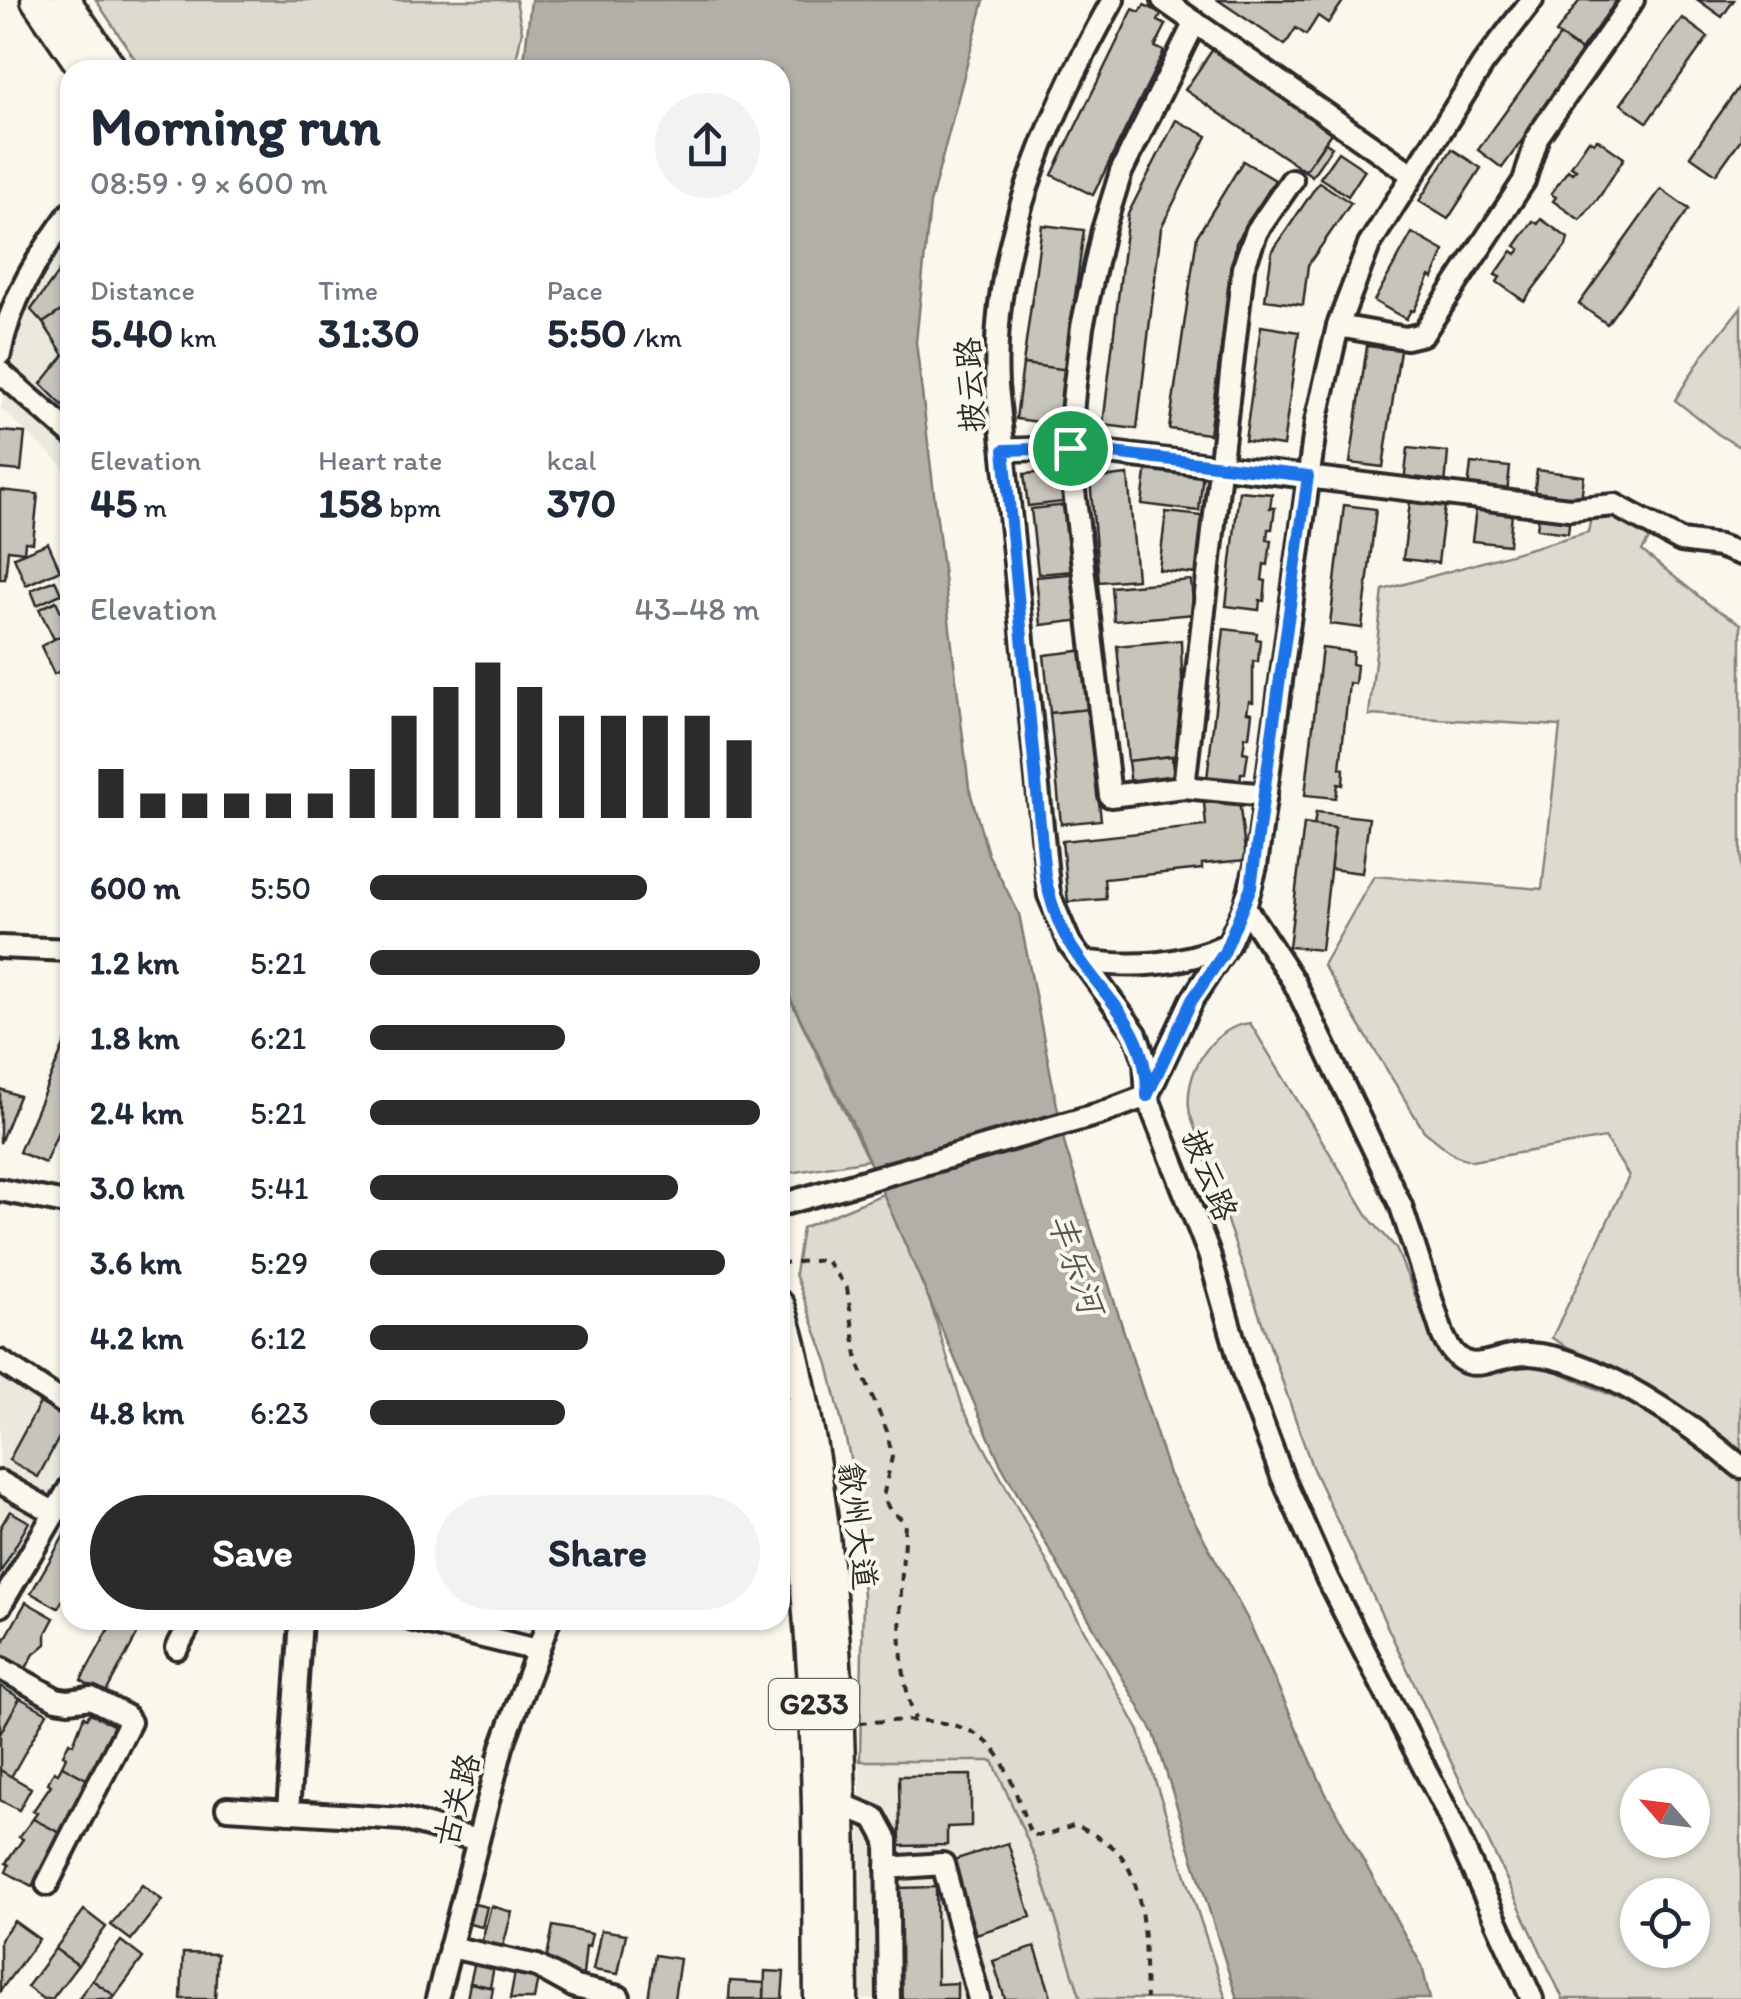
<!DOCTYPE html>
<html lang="en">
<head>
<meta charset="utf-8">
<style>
	:root { --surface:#fff; --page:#f2f2f3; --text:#1f2937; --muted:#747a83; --accent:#2b2b2b }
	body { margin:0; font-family:Itim,"LXGW WenKai TC",sans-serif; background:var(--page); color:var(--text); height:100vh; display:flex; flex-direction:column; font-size:38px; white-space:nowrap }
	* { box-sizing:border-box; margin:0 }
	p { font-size:32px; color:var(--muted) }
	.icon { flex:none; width:55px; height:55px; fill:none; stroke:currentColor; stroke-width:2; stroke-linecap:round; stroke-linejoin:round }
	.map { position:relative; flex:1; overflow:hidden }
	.side { position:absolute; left:60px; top:60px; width:730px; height:1570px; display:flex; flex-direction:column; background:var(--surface); border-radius:30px; box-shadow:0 2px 8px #0004 }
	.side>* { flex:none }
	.needle { width:65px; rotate:298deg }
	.controls { position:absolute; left:1620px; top:1768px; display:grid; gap:20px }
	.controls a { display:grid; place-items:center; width:90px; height:90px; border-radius:50%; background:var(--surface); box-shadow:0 2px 8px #0004; font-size:50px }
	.pin { position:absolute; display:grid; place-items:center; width:85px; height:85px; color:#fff; margin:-42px; border:5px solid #fff; border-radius:50%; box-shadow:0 2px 10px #0007 }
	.round { display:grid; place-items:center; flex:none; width:105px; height:105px; border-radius:52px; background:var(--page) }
	.summary { display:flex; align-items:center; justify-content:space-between; height:170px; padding:0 30px }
	h1 { font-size:55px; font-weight:800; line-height:75px }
	.metrics { display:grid; grid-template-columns:repeat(3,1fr); gap:15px; height:170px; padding:10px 30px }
	.metrics div { display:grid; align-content:center }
	.metrics b { font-size:42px; font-weight:800 }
	.metrics small { font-size:28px; font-weight:400 }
	.metrics p { font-size:28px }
	.chart { height:280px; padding:20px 30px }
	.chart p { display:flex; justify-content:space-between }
	.chart svg { width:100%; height:180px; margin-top:10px; stroke:var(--accent); stroke-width:6 }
	.button { display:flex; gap:20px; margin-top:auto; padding:20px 30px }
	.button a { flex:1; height:115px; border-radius:60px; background:var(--accent); color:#fff; font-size:40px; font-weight:800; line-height:115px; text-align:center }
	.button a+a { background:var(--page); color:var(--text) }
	ul { padding:0 30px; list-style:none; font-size:32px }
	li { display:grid; grid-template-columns:160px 120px 1fr; align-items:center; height:75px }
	li i { height:25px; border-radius:12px; background:var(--accent) }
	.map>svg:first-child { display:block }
</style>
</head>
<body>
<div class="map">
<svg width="1741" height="1999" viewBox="0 0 1741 1999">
	<rect width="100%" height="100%" fill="#fbf7ec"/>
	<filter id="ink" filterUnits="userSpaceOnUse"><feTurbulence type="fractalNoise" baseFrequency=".01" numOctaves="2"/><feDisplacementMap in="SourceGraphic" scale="20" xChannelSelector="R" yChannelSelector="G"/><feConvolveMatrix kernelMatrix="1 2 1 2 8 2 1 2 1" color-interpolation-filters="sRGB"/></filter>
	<g filter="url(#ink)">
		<g fill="#ebe8de">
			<polygon points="70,239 70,468 68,470 1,409 21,309"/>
			<polygon points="0,1372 70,1415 70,1463 0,1588"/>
			<polygon points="860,1761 993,1761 1039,1867 1081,1999 861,1999"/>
		</g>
		<g fill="#dddad0" stroke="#84827e" stroke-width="2.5" fill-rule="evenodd">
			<polygon points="96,0 516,0 522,31 514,70 142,70"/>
			<polygon points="1741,307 1741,448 1718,434 1675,400 1703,355"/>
			<polygon points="1595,498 1653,533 1642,551 1711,606 1741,624 1741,1457 1664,1402 1552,1338 1629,1176 1605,1138 1472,1161 1454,1155 1424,1131 1323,965 1374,876 1542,889 1560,726 1369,715 1383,590 1588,532"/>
			<polygon points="780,978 868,1160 790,1173 780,1166"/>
			<path d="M1250,1023L1370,1219L1396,1248L1440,1357L1447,1364L1465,1371L1545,1366L1638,1407L1728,1469L1741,1482V1999H1563L1312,1467L1190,1114C1182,1077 1210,1027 1250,1023ZM1638,1785H1692V1840H1638ZM1638,1895H1692V1950H1638Z"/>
			<polygon points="895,1189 963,1408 1139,1731 1226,1999 1081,1999 1039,1867 993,1761 860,1761 863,1596 857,1503 850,1457 828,1364 795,1274 802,1228"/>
		</g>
		<polygon fill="#b1afa7" stroke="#7b7a75" stroke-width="2.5" points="531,0 984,0 930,204 916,342 969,788 988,854 1019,914 1065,1146 1169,1474 1248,1620 1325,1792 1422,1966 1430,1999 1237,1999 1154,1733 1001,1465 852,1122 780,978 780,70 523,70"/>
		<g fill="#c7c4bc" stroke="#2b2b2b" stroke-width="2.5">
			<polygon points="1218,0 1344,0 1328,23 1318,16 1306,35 1296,28 1285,45"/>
			<polygon points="1580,0 1617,0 1581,50 1556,33"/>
			<polygon points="1698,0 1734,0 1722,17"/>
			<polygon points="1144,5 1162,13 1158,21 1166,25 1155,47 1164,51 1093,195 1052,175 1133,9 1140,12"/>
			<polygon points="1682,18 1708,37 1647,122 1621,104"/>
			<polygon points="1560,36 1585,54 1502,168 1478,150"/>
			<polygon points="1213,49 1333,130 1305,171 1185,90"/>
			<polygon points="1741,84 1741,139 1716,174 1690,156"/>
			<polygon points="1176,120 1207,136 1161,228 1137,429 1103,425 1128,214"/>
			<polygon points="1597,139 1624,158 1600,196 1580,220 1553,201 1556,197 1551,194 1568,170 1572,173 1576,169 1571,166 1589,140 1594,143"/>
			<polygon points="1325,142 1332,147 1312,176 1305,171"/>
			<polygon points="1452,149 1481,168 1448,219 1419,201"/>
			<polygon points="1338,152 1365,170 1348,196 1320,178"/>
			<polygon points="1243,161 1275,180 1236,243 1209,434 1169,429 1197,236"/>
			<polygon points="1319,182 1351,203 1308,265 1303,305 1265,300 1272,252"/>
			<polygon points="1661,189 1689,209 1607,324 1579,304"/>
			<polygon points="1541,219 1568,238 1566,246 1524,301 1497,282 1500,277 1495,275 1512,251 1516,254 1520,249 1515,246 1533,221 1538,224"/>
			<polygon points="1042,225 1084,230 1065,370 1023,364"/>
			<polygon points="1412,233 1444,251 1433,278 1430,276 1414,311 1411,310 1406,319 1374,301"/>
			<polygon points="70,256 70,305 43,323 31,310"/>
			<polygon points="70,305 70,413 41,384 64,355 43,323"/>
			<polygon points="1261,326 1299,332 1283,446 1245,441"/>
			<polygon points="1367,346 1400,350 1383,467 1350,463"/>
			<polygon points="1023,364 1070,370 1062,425 1016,419"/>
			<polygon points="0,431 25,433 21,471 0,469"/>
			<polygon points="1408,448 1448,452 1445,486 1404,482"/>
			<polygon points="1471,463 1510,467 1507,494 1468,490"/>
			<polygon points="1147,465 1203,472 1199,511 1142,504"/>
			<polygon points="1537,470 1584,476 1581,500 1534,495"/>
			<polygon points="1060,471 1063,502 1028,506 1024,474"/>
			<polygon points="1128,475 1137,579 1099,582 1090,479"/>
			<polygon points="0,490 38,494 33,543 25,542 24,552 8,550 5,579 0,579"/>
			<polygon points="1239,491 1272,494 1270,508 1275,508 1272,529 1268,529 1267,540 1271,540 1268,565 1264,564 1262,580 1266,581 1264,601 1260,600 1259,610 1226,606"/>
			<polygon points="1410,502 1445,506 1438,563 1403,559"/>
			<polygon points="1067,505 1073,571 1038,574 1031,509"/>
			<polygon points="1344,505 1376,509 1362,628 1330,624"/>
			<polygon points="1476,509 1512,513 1509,545 1472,541"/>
			<polygon points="1166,512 1203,516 1196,574 1159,570"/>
			<polygon points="1539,513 1570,516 1568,533 1537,529"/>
			<polygon points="48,543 60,570 26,585 14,557"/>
			<polygon points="1079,573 1083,620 1041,625 1036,577"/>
			<polygon points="55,580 61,594 37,605 31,590"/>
			<polygon points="1191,580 1194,614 1114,621 1111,587"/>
			<polygon points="56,601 70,631 54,639 39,609"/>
			<polygon points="1224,629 1257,633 1256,639 1260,640 1258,662 1253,661 1253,702 1249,701 1247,712 1252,713 1249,737 1245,737 1243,752 1248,753 1245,773 1241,773 1240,782 1207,779"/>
			<polygon points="70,631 70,666 54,674 41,646"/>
			<polygon points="1181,640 1184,755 1128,761 1117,646"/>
			<polygon points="1322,648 1353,652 1352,664 1357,665 1355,684 1349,683 1340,768 1344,769 1343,785 1338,784 1336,798 1305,795"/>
			<polygon points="1087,650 1093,709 1050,713 1044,655"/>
			<polygon points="1089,709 1101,820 1061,824 1050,713"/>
			<polygon points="1172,756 1174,782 1131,786 1128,761"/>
			<polygon points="1239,799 1246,860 1202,864 1202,869 1104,879 1106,899 1068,902 1062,841 1206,826 1204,803"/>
			<polygon points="1316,812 1369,818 1362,873 1330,869 1335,828 1314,826"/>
			<polygon points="1304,824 1335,828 1321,950 1289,947"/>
			<polygon points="70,1031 70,1104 45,1163 19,1152"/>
			<polygon points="0,1089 19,1096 0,1143"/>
			<polygon points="40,1403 69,1419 38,1477 9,1460"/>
			<polygon points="10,1511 29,1522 0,1573 0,1528"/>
			<polygon points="70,1525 70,1587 58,1608 31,1593"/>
			<polygon points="26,1602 54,1618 46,1633 46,1644 34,1654 25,1670 0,1655 0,1648"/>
			<polygon points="114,1620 145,1620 105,1694 81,1680"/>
			<polygon points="0,1686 20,1698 0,1734"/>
			<polygon points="20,1698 47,1713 11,1777 0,1770 0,1734"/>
			<polygon points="90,1713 116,1727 88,1780 62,1766 66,1757 63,1755 69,1742 73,1744 84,1716 87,1718"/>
			<polygon points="62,1766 88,1780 60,1833 33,1819 37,1813 33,1811 51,1785 48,1783 54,1771 58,1773"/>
			<polygon points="0,1770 31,1788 19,1810 0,1800"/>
			<polygon points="971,1775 971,1826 947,1827 947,1845 900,1846 899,1776"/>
			<polygon points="33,1819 60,1833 32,1886 6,1872 9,1865 6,1863 23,1839 19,1837"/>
			<polygon points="1008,1843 1031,1917 976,1934 953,1860"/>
			<polygon points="142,1885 162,1900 131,1940 111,1925"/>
			<polygon points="936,1887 937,1984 957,1983 957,1999 899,1999 898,1888"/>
			<polygon points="466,1902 487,1907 482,1927 461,1922"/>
			<polygon points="491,1906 512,1912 501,1954 480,1948"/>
			<polygon points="84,1910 106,1927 78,1965 55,1949"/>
			<polygon points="14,1921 39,1939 0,1991 0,1940"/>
			<polygon points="553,1926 592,1934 589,1947 586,1946 583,1975 545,1967"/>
			<polygon points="601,1930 626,1934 618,1974 593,1970"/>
			<polygon points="121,1941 143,1958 115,1996 92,1980"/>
			<polygon points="1035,1947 1052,1999 1005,1999 993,1961"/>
			<polygon points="55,1949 78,1965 52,1999 43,1999 27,1987"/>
			<polygon points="183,1953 217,1954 215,1999 181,1999"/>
			<polygon points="655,1955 680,1959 674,1999 648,1999"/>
			<polygon points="476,1957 495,1961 490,1987 470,1983"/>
			<polygon points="516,1967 539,1972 534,1999 510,1999"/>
			<polygon points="765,1971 784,1972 782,1999 764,1999"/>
			<polygon points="92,1980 115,1996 113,1999 78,1999"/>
			<polygon points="730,1981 764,1983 764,1999 729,1999"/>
			<polygon points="470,1983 493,1988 491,1999 467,1999"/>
		</g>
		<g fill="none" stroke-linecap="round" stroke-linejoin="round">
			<defs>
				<g id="minor">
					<path d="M1113,0C1047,117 990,249 997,386L1049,895L1070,944L1136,1034L1145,1061L1147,1096L1209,1254L1242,1369L1282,1476L1328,1580L1444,1806L1532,1999"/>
					<polyline points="1163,0 1413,175"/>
					<polyline points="1338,326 1406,338 1423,334 1524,181 1538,136 1633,0"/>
					<path d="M0,354C10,299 38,257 70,213"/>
					<polyline points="0,372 70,433"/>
					<polyline points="1004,450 1069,448 1569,509 1615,505 1681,541 1719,546 1741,554"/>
					<polyline points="1184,787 1110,796 1069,448 1074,392 1082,327 1103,230 1121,172 1195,22"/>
					<polyline points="1266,795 1184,787 1243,268 1257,231 1292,180"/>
					<path d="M1245,907L1294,982L1401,1206L1443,1336C1467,1387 1492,1352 1530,1354C1598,1358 1690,1424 1741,1467"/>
					<polyline points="0,947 70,950"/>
					<path d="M1081,961C1133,968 1180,966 1228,944"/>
					<polyline points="0,1190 70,1204"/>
					<polyline points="780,1205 1102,1113 1147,1096 1192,1000 1228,944 1245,907 1256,866 1316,422 1338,326 1369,245 1483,64 1532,0"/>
					<polyline points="0,1361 70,1407"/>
					<polyline points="0,1482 55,1513"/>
					<polyline points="0,1606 70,1487"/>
					<polyline points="413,1620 537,1650"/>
					<polyline points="177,1648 192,1620"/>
					<polyline points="0,1668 56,1699 68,1701 91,1698 126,1716 130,1722 47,1884"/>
					<polyline points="841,1804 875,1818 887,1840 889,1999"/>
					<polyline points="227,1808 403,1819 477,1840"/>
					<polyline points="288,1812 301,1620"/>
					<polyline points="887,1868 943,1864 979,1999"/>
					<polyline points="450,1947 537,1966 575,1987 619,1997"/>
					<polyline points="437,1999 502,1747 549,1620"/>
				</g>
				<g id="highway">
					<polyline points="36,0 84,70"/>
					<polyline points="65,0 113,70"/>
					<path d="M780,1306C795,1351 803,1400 812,1447C844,1629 841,1815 843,1999"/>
					<path d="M780,1410C820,1604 817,1802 819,1999"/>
				</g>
			</defs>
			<use href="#minor" stroke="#2b2b2b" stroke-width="28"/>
			<use href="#highway" stroke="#2b2b2b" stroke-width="35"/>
			<g stroke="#2b2b2b" stroke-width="4" stroke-dasharray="8 8" stroke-linecap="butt">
				<path d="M780,1263L826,1260L847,1288L858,1363L887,1431L892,1457L883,1497L891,1512L905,1521C902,1588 892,1654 915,1719"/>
				<path d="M859,1723C903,1720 970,1712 998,1755C1013,1778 1021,1810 1031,1835H1047L1076,1825C1090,1833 1106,1840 1117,1851C1148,1884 1144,1956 1146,1999"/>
			</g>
			<use href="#minor" stroke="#fbf7ec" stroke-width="20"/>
			<use href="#highway" stroke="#fbf7ec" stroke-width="28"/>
		</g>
	</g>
	<g fill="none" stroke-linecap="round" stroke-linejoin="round" filter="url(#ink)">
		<defs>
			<path id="route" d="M1070,448L1308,476L1251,887L1224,953L1192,1000L1147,1096C1148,1023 1102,999 1068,941C1056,921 1050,899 1045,876L1004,450Z"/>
		</defs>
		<use href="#route" stroke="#fff" stroke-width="20"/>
		<use href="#route" stroke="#1a73e8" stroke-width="12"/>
	</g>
	<g text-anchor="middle" stroke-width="8" stroke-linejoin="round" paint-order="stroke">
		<rect fill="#fbf7ec" stroke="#696865" stroke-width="2.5" x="769" y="1679" width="90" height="50" rx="8"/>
		<g font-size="30" font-weight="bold" fill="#2b2b2b">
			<text x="814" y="1714">G233</text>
		</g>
		<g font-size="32" fill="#2b2b2b" stroke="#fbf7ec">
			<text transform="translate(970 385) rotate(-93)" y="11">披云路</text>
			<text transform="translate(1210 1175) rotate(68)" y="11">披云路</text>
			<text transform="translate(858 1526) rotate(83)" y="11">歙州大道</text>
			<text transform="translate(457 1800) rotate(-75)" y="11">古关路</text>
		</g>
		<g font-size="35" font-style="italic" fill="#5a5956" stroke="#fbf7ec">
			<text transform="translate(1076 1263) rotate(71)" y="12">丰乐河</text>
		</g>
	</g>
</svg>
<div class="controls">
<a><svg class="needle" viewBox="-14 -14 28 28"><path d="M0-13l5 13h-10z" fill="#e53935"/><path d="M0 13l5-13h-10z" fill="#747a83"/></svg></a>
<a><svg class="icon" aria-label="locate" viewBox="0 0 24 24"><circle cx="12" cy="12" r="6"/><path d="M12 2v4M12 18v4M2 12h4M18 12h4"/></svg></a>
</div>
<div class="pin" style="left:1070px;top:448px;background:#1e9e55"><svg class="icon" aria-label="arrive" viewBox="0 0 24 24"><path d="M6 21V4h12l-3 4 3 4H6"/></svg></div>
<section class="side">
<div class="summary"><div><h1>Morning run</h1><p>08:59 · 9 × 600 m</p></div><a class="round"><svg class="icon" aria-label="share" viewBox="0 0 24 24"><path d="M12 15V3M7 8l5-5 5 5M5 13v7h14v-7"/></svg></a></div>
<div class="metrics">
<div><p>Distance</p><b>5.40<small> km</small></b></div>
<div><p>Time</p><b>31:30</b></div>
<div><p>Pace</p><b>5:50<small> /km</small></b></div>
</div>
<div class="metrics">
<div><p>Elevation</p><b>45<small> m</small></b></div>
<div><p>Heart rate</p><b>158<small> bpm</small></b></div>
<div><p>kcal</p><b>370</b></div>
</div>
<div class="chart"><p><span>Elevation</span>43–48 m</p>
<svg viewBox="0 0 160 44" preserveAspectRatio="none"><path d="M5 44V32M15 44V38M25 44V38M35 44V38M45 44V38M55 44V38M65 44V32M75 44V19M85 44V12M95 44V6M105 44V12M115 44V19M125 44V19M135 44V19M145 44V19M155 44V25"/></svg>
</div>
<ul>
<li><b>600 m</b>5:50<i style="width:71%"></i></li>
<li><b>1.2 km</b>5:21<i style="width:100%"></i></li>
<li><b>1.8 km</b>6:21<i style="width:50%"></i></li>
<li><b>2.4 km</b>5:21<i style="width:100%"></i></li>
<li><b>3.0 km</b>5:41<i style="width:79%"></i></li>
<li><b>3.6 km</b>5:29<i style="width:91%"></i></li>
<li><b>4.2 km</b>6:12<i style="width:56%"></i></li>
<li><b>4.8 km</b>6:23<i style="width:50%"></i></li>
</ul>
<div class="button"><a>Save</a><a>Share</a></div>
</section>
</div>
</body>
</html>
